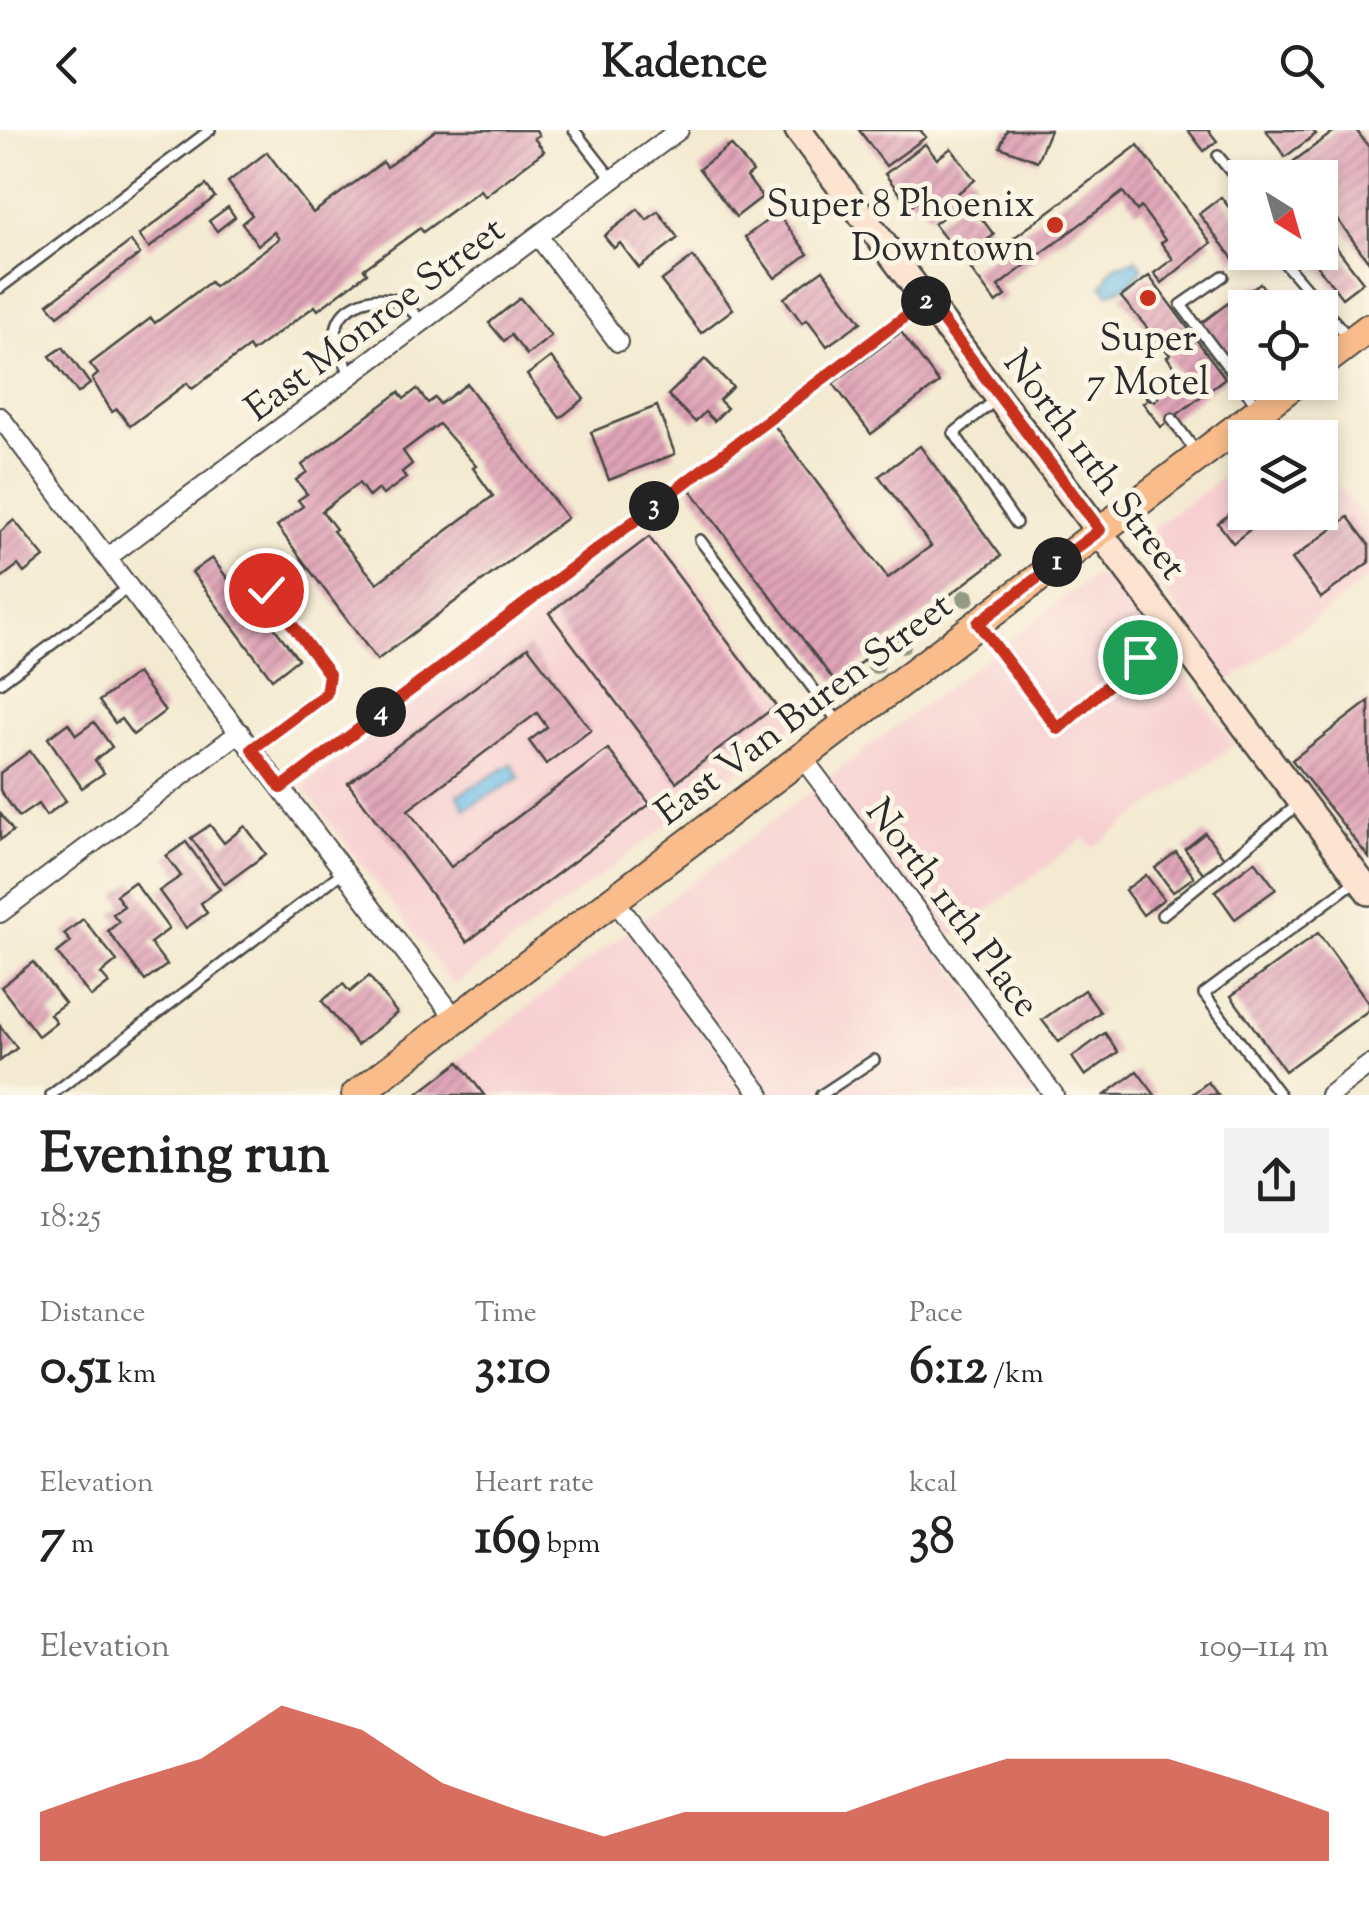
<!DOCTYPE html>
<html lang="en">
<head>
<meta charset="utf-8">
<style>
	:root { --surface:#fff; --page:#f2f2f2; --text:#222; --muted:#767676; --accent:#c8321e }
	body { margin:0; font-family:"Sorts Mill Goudy",serif; background:var(--page); color:var(--text); height:100vh; display:flex; flex-direction:column; font-size:38px; white-space:nowrap }
	* { box-sizing:border-box; margin:0 }
	p { font-size:32px; color:var(--muted) }
	.icon { flex:none; width:55px; height:55px; fill:none; stroke:currentColor; stroke-width:2; stroke-linecap:round; stroke-linejoin:round }
	.map { position:relative; height:965px; overflow:hidden }
	.drawer { display:flex; flex-direction:column; background:var(--surface); flex:1 }
	.drawer>* { flex:none }
	.needle { width:65px; rotate:143deg }
	.controls { position:absolute; left:1228px; top:30px; display:grid; gap:20px }
	.controls a { display:grid; place-items:center; width:110px; height:110px; border-radius:0px; background:var(--surface); box-shadow:0 5px 15px #0003; font-size:50px }
	.pin { position:absolute; display:grid; place-items:center; width:85px; height:85px; color:#fff; margin:-42px; border:5px solid #fff; border-radius:50%; box-shadow:0 2px 10px #0007 }
	.km { position:absolute; width:50px; height:50px; margin:-25px; border-radius:50%; background:#222; color:#fff; font-size:28px; line-height:50px; text-align:center }
	.round { display:grid; place-items:center; flex:none; width:105px; height:105px; border-radius:0px; background:var(--page) }
	.head { display:flex; align-items:center; justify-content:space-between; height:170px; padding:0 40px }
	h1 { font-size:55px; font-weight:700; line-height:75px }
	.figures { display:grid; grid-template-columns:repeat(3,1fr); gap:15px; height:170px; padding:10px 40px }
	.figures div { display:grid; align-content:center }
	.figures b { font-size:50px; font-weight:700 }
	.figures small { font-size:28px; font-weight:400 }
	.figures p { font-size:28px }
	.chart { height:280px; padding:20px 40px }
	.chart p { display:flex; justify-content:space-between }
	.chart svg { width:100%; height:180px; margin-top:10px; fill:var(--accent); opacity:.7 }
	header { display:flex; justify-content:space-between; align-items:center; height:130px; padding:0 40px; background:var(--surface); font-size:45px; font-weight:700 }
	.map>svg:first-child { display:block }
</style>
</head>
<body>
<header><svg class="icon" aria-label="back" viewBox="0 0 24 24"><path d="M15 5l-7 7 7 7"/></svg>Kadence<svg class="icon" aria-label="search" viewBox="0 0 24 24"><circle cx="10" cy="10" r="6"/><path d="M15 15l6 6"/></svg></header>
<div class="map">
<svg width="1369" height="965" viewBox="0 0 1369 965">
	<defs>
		<pattern id="building-hatch" width="6" height="6" patternUnits="userSpaceOnUse" patternTransform="scale(2.5)"><rect width="6" height="6" fill="#e0a4b8"/><path d="M-1 1l2-2M0 6l6-6M5 7l2-2" fill="none" stroke="#b68696"/></pattern>
	</defs>
	<rect width="100%" height="100%" fill="#fcf5e5"/>
	<filter id="ink" filterUnits="userSpaceOnUse"><feTurbulence type="fractalNoise" baseFrequency=".01" numOctaves="2"/><feDisplacementMap in="SourceGraphic" scale="20" xChannelSelector="R" yChannelSelector="G"/><feConvolveMatrix kernelMatrix="1 2 1 2 8 2 1 2 1" color-interpolation-filters="sRGB"/></filter>
	<filter id="wash" filterUnits="userSpaceOnUse"><feTurbulence type="fractalNoise" baseFrequency=".0048" numOctaves="4" result="noise"/><feDisplacementMap in="SourceGraphic" scale="40" xChannelSelector="R" yChannelSelector="G"/><feGaussianBlur stdDeviation="2.25" result="paint"/><feColorMatrix in="noise" values="0 0 0 0 0 0 0 0 0 0 0 0 0 0 0 0 0 1.4 0 .05"/><feComposite in="paint" operator="in"/></filter>
	<g filter="url(#wash)">
		<rect width="100%" height="100%" fill="#f4ead1"/>
		<g fill="#f7cfd1">
			<polygon points="1245,331 1245,382 1320,382 1320,333 1369,396 1369,448 1231,550 1145,435 1139,421 1142,411 1156,396"/>
			<polygon points="652,393 803,593 454,856 303,657"/>
			<polygon points="1094,445 1112,450 1235,614 1092,718 1084,708 937,818 1050,965 413,965"/>
		</g>
		<g fill="#6ec0ea" stroke="#4c768a" stroke-width="2.5">
			<path d="M1136,129L1143,138L1129,155L1108,164L1102,155C1110,149 1105,145 1112,139C1121,130 1127,136 1136,129Z"/>
			<polygon points="512,634 519,648 465,679 458,665"/>
		</g>
		<g id="blocks">
			<g fill="url(#building-hatch)" fill-rule="evenodd">
				<polygon points="436,0 536,0 539,5 534,8 544,21 485,66 480,60 423,102 420,98 364,139 367,143 318,180 315,176 252,222 249,217 192,259 187,253 130,296 117,279 112,282 92,249 98,244 90,234 151,188 155,193 210,152 214,157 279,109 274,102 258,115 242,93 252,85 228,52 267,22 313,83 383,32 387,37"/>
				<polygon points="859,0 920,0 926,7 886,36"/>
				<polygon points="1007,0 1050,0 1037,31 1000,17"/>
				<polygon points="1188,0 1208,0 1217,11 1204,21"/>
				<polygon points="1266,0 1312,0 1316,4 1285,27"/>
				<polygon points="1336,0 1356,0 1369,17 1369,132 1320,66 1320,48 1307,48 1294,31"/>
				<polygon points="925,14 937,29 951,18 975,50 929,85 918,71 910,77 885,44"/>
				<polygon points="731,15 753,42 747,47 762,67 736,87 699,39"/>
				<polygon points="1138,15 1211,113 1162,153 1154,143 1173,129 1161,113 1165,110 1141,77 1137,81 1123,62 998,156 1006,166 996,173 971,140"/>
				<polygon points="206,55 215,67 149,118 139,105"/>
				<polygon points="1221,67 1245,98 1245,122 1234,130 1199,84"/>
				<polygon points="962,72 971,84 976,81 994,105 961,129 934,94"/>
				<polygon points="228,77 235,87 217,101 209,91"/>
				<polygon points="638,79 647,90 658,81 678,108 639,138 620,113 614,118 604,106"/>
				<polygon points="777,83 808,124 775,148 745,107"/>
				<polygon points="1330,109 1363,152 1342,168 1309,125 1320,122 1320,116"/>
				<polygon points="131,111 140,124 58,186 48,174"/>
				<polygon points="693,127 733,179 701,203 661,151"/>
				<polygon points="823,140 861,192 827,216 807,189 802,193 784,168"/>
				<polygon points="1149,146 1225,248 1161,297 1143,273 1180,245 1167,227 1170,225 1121,167"/>
				<polygon points="1260,153 1275,172 1279,169 1285,178 1245,178 1245,243 1241,246 1200,194 1243,162 1245,164"/>
				<polygon points="520,168 551,206 527,225 511,205 504,211 489,193"/>
				<polygon points="901,202 939,253 871,304 833,253"/>
				<polygon points="63,217 90,254 78,263 50,226"/>
				<polygon points="551,227 584,269 560,288 527,245"/>
				<polygon points="705,229 733,257 719,270 727,278 714,291 705,282 695,292 668,265"/>
				<path d="M467,254L567,388L377,530L277,396L303,376L298,370L307,364L296,350L307,342L302,335L399,262L404,269L417,259L428,273L435,268L440,274ZM439,294L476,336L473,338L493,366L377,453L333,401L336,399L322,381L359,353L369,367L378,359L383,365L406,348L402,342L412,334L403,321Z"/>
				<polygon points="657,276 675,324 609,350 591,302"/>
				<polygon points="774,295 888,448 931,416 879,346 920,316 1001,426 835,552 690,359"/>
				<polygon points="1245,372 1245,382 1264,382 1267,386 1233,413 1218,393"/>
				<polygon points="1348,387 1369,415 1369,432 1321,468 1292,429"/>
				<polygon points="14,390 44,427 24,443 18,435 0,449 0,402"/>
				<polygon points="649,407 776,576 676,652 549,483"/>
				<polygon points="212,428 249,477 255,472 298,529 272,549 192,442"/>
				<polygon points="528,517 591,600 546,634 529,611 547,597 537,583 408,680 451,737 608,619 650,674 467,812 348,653"/>
				<polygon points="137,543 165,581 133,605 121,589 115,593 99,571"/>
				<polygon points="1369,571 1369,728 1292,630"/>
				<polygon points="94,592 112,617 95,630 104,643 82,658 48,608 68,593 76,605"/>
				<polygon points="30,621 66,671 46,686 38,674 19,687 0,660 0,643"/>
				<polygon points="0,683 13,701 0,710"/>
				<polygon points="210,695 224,713 245,696 266,724 225,754 191,708"/>
				<polygon points="1205,703 1224,728 1203,743 1185,719"/>
				<polygon points="186,712 220,759 201,773 207,783 186,798 159,761 181,746 166,726"/>
				<polygon points="1176,722 1194,747 1173,762 1155,738"/>
				<polygon points="1255,731 1276,759 1235,789 1215,761"/>
				<polygon points="1146,745 1164,769 1143,785 1125,760"/>
				<polygon points="134,752 169,799 150,813 167,835 145,851 108,801 119,792 113,784 124,776 116,765"/>
				<polygon points="83,789 117,831 101,844 109,853 91,867 57,823 71,812 64,804"/>
				<polygon points="1318,803 1369,873 1369,880 1285,941 1231,866"/>
				<polygon points="33,832 65,873 50,884 56,892 38,906 1,857"/>
				<polygon points="369,846 397,883 357,915 322,871 343,854 350,862"/>
				<polygon points="1084,860 1100,882 1059,912 1042,890"/>
				<polygon points="0,896 17,918 0,931"/>
				<polygon points="1105,903 1118,922 1085,946 1072,927"/>
				<polygon points="459,932 484,965 416,965"/>
				<polygon points="1137,941 1155,965 1105,965"/>
				<polygon points="1208,952 1218,965 1191,965"/>
			</g>
		</g>
	</g>
	<g filter="url(#ink)">
		<use href="#blocks" fill-opacity="0" stroke="#494844" stroke-width="2.5"/>
		<g fill="none" stroke-linecap="round" stroke-linejoin="round">
			<defs>
				<g id="lane">
					<polyline points="574,0 613,50"/>
					<polyline points="1218,26 1245,59"/>
					<polyline points="1275,122 1350,209"/>
					<polyline points="1223,146 1181,175 1259,278"/>
					<polyline points="0,158 210,0"/>
					<path d="M350,244C345,232 337,218 336,205C335,175 374,162 398,171C408,175 415,185 423,192"/>
					<polyline points="1144,254 1153,265"/>
					<polyline points="998,268 954,303 1016,393"/>
					<polyline points="1172,289 1197,323"/>
					<polyline points="700,410 840,594"/>
					<polyline points="980,495 1058,599 1170,501"/>
					<polyline points="0,553 130,456"/>
					<path d="M253,619L326,564C329,557 330,555 329,548C326,529 279,477 265,460"/>
					<polyline points="281,658 925,172"/>
					<polyline points="1162,785 1299,674"/>
					<polyline points="51,965 344,741"/>
					<polyline points="821,965 874,930"/>
					<polyline points="1280,965 1204,864 1357,750"/>
				</g>
				<g id="street">
					<polyline points="538,106 618,212"/>
					<polyline points="0,287 455,888"/>
					<polyline points="108,427 679,0"/>
					<polyline points="802,627 1054,965"/>
					<polyline points="613,768 761,965"/>
					<polyline points="0,783 240,602"/>
					<polyline points="1330,965 1369,935"/>
				</g>
				<polyline id="secondary" points="798,0 1369,762"/>
				<g id="primary">
					<polyline points="1320,235 1369,198"/>
					<polyline points="356,965 1297,252"/>
				</g>
			</defs>
			<use href="#lane" stroke="#494844" stroke-width="14"/>
			<use href="#street" stroke="#494844" stroke-width="22"/>
			<use href="#secondary" stroke="#494844" stroke-width="30"/>
			<use href="#primary" stroke="#494844" stroke-width="32"/>
			<use href="#lane" stroke="#fff" stroke-width="9"/>
			<use href="#street" stroke="#fff" stroke-width="18"/>
			<use href="#secondary" stroke="#fde4d0" stroke-width="25"/>
			<use href="#primary" stroke="#f9bc8a" stroke-width="28"/>
		</g>
		<g fill="#949b85">
			<circle cx="966" cy="468" r="9"/>
			<circle cx="902" cy="515" r="9"/>
			<circle cx="876" cy="535" r="9"/>
		</g>
	</g>
	<g fill="none" stroke-linecap="round" stroke-linejoin="round" filter="url(#ink)">
		<defs>
			<polyline id="route" points="266,460 329,544 326,564 252,619 281,658 927,170 1100,400 978,493 1058,599 1140,527"/>
		</defs>
		<use href="#route" stroke="#fff" stroke-width="20"/>
		<use href="#route" stroke="#c8321e" stroke-width="12"/>
	</g>
	<g fill="#c8321e" stroke="#fcf5e5" stroke-width="4">
		<circle cx="1055" cy="95" r="10"/>
		<circle cx="1148" cy="168" r="10"/>
	</g>
	<g text-anchor="middle" stroke-width="10" stroke-linejoin="round" paint-order="stroke">
		<g font-size="38" fill="#2b2b2b" stroke="#fcf5e5" text-anchor="end">
			<text x="1035" y="86">Super 8 Phoenix<tspan x="1035" dy="44">Downtown</tspan></text>
			<text x="1148" y="220" text-anchor="middle">Super<tspan x="1148" dy="44">7 Motel</tspan></text>
		</g>
		<g font-size="38" fill="#2b2b2b" stroke="#fcf5e5">
			<text transform="translate(374 188) rotate(-37)" y="13">East Monroe Street</text>
			<text transform="translate(1096 334) rotate(53)" y="13">North 11th Street</text>
			<text transform="translate(803 578) rotate(-37)" y="13">East Van Buren Street</text>
			<text transform="translate(954 777) rotate(53)" y="13">North 11th Place</text>
		</g>
	</g>
</svg>
<div class="controls">
<a><svg class="needle" viewBox="-14 -14 28 28"><path d="M0-13l5 13h-10z" fill="#e53935"/><path d="M0 13l5-13h-10z" fill="#767676"/></svg></a>
<a><svg class="icon" aria-label="locate" viewBox="0 0 24 24"><circle cx="12" cy="12" r="6"/><path d="M12 2v4M12 18v4M2 12h4M18 12h4"/></svg></a>
<a><svg class="icon" aria-label="layers" viewBox="0 0 24 24"><path d="M12 4l9 5-9 5-9-5zM3 14l9 5 9-5"/></svg></a>
</div>
<div class="pin" style="left:1140px;top:527px;background:#1e9e55"><svg class="icon" aria-label="arrive" viewBox="0 0 24 24"><path d="M6 21V4h12l-3 4 3 4H6"/></svg></div>
<div class="pin" style="left:266px;top:460px;background:#d93025"><svg class="icon" aria-label="check" viewBox="0 0 24 24"><path d="M5 12l5 5 9-10"/></svg></div>
<b class="km" style="left:1057px;top:432px">1</b>
<b class="km" style="left:926px;top:171px">2</b>
<b class="km" style="left:654px;top:376px">3</b>
<b class="km" style="left:381px;top:582px">4</b>
</div>
<section class="drawer">
<div class="head"><div><h1>Evening run</h1><p>18:25</p></div><a class="round"><svg class="icon" aria-label="share" viewBox="0 0 24 24"><path d="M12 15V3M7 8l5-5 5 5M5 13v7h14v-7"/></svg></a></div>
<div class="figures">
<div><p>Distance</p><b>0.51<small> km</small></b></div>
<div><p>Time</p><b>3:10</b></div>
<div><p>Pace</p><b>6:12<small> /km</small></b></div>
</div>
<div class="figures">
<div><p>Elevation</p><b>7<small> m</small></b></div>
<div><p>Heart rate</p><b>169<small> bpm</small></b></div>
<div><p>kcal</p><b>38</b></div>
</div>
<div class="chart"><p><span>Elevation</span>109–114 m</p>
<svg viewBox="0 0 160 44" preserveAspectRatio="none"><path d="M0 44V32L10 25L20 19L30 6L40 12L50 25L60 32L70 38L80 32L90 32L100 32L110 25L120 19L130 19L140 19L150 25L160 32V44z"/></svg>
</div>
</section>
</body>
</html>
